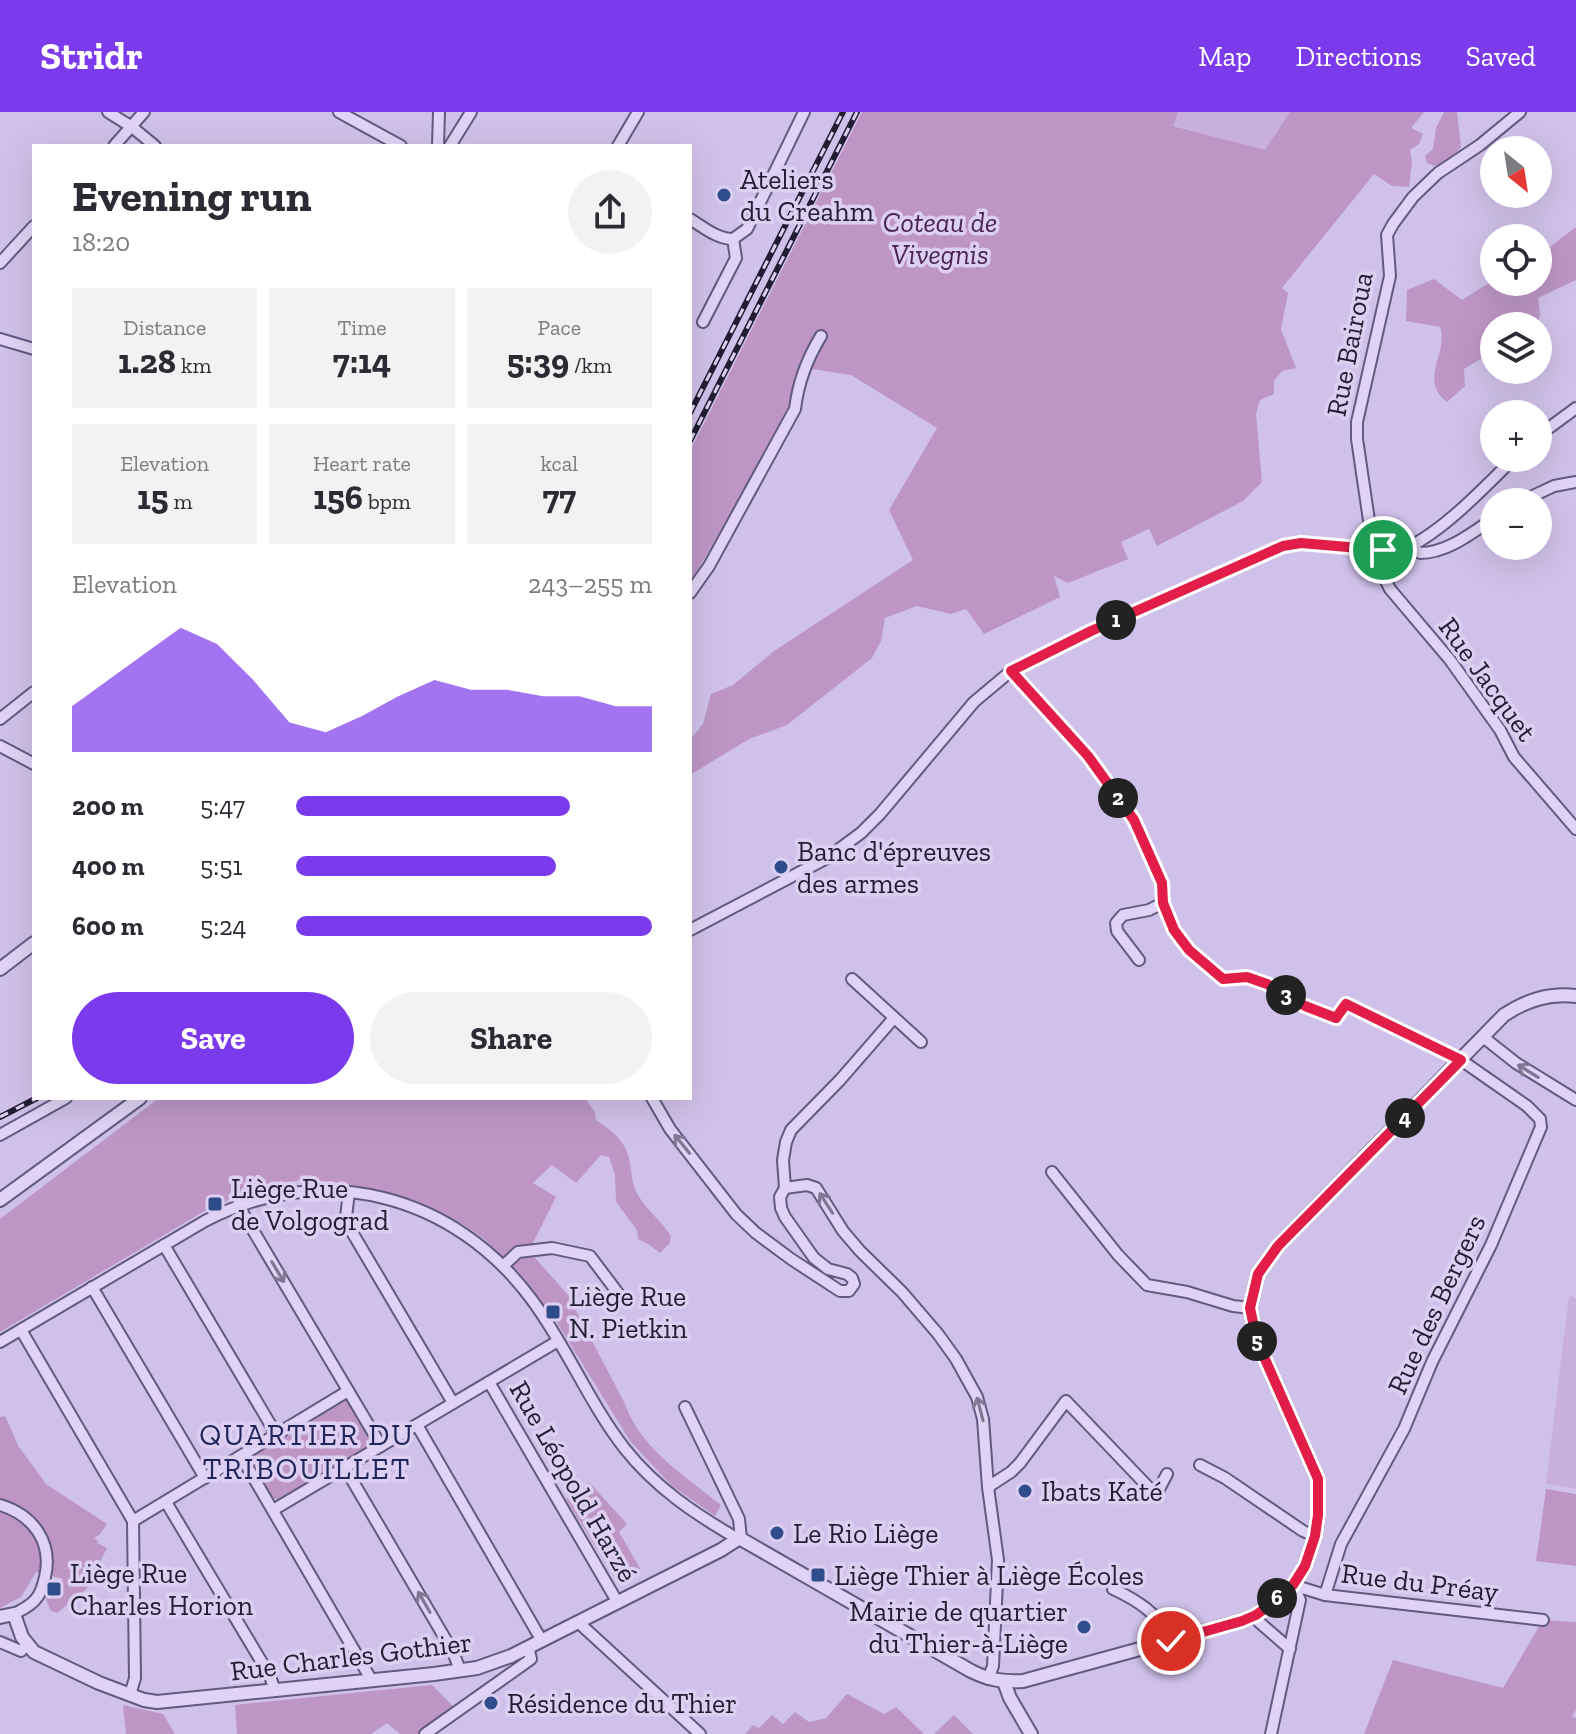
<!DOCTYPE html>
<html lang="en">
<head>
<meta charset="utf-8">
<style>
	:root { --surface:#fff; --page:#f2f2f3; --text:#2b2b33; --muted:#7c7c81; --accent:#7c3aed }
	body { margin:0; font-family:"Zilla Slab",serif; background:var(--page); color:var(--text); height:100vh; display:flex; flex-direction:column; font-size:30px; white-space:nowrap }
	* { box-sizing:border-box; margin:0 }
	p { font-size:26px; color:var(--muted) }
	.icon { flex:none; width:44px; height:44px; fill:none; stroke:currentColor; stroke-width:2; stroke-linecap:round; stroke-linejoin:round }
	.map { position:relative; flex:1; overflow:hidden }
	.sheet { position:absolute; left:32px; top:32px; width:660px; height:956px; display:flex; flex-direction:column; background:var(--surface); border-radius:0px; box-shadow:0 8px 32px #0002 }
	.sheet>* { flex:none }
	.needle { width:52px; rotate:150deg }
	.buttons { position:absolute; left:1480px; top:24px; display:grid; gap:16px }
	.buttons a { display:grid; place-items:center; width:72px; height:72px; border-radius:50%; background:var(--surface); box-shadow:0 8px 32px #0002; font-size:40px }
	.pin { position:absolute; display:grid; place-items:center; width:68px; height:68px; color:#fff; margin:-34px; border:4px solid #fff; border-radius:50%; box-shadow:0 2px 8px #0007 }
	.km { position:absolute; width:40px; height:40px; margin:-20px; border-radius:50%; background:#222; color:#fff; font-size:22px; line-height:40px; text-align:center }
	.round { display:grid; place-items:center; flex:none; width:84px; height:84px; border-radius:42px; background:var(--page) }
	.overview { display:flex; align-items:center; justify-content:space-between; height:136px; padding:0 40px }
	h1 { font-size:44px; font-weight:700; line-height:60px }
	.figures { display:grid; grid-template-columns:repeat(3,1fr); gap:12px; height:136px; padding:8px 40px }
	.figures div { display:grid; align-content:center; border-radius:0px; background:var(--page); text-align:center }
	.figures b { font-size:34px; font-weight:700 }
	.figures small { font-size:22px; font-weight:400 }
	.figures p { font-size:22px }
	.chart { height:224px; padding:16px 40px }
	.chart p { display:flex; justify-content:space-between }
	.chart svg { width:100%; height:144px; margin-top:8px; fill:var(--accent); opacity:.7 }
	.primary-button { display:flex; gap:16px; margin-top:auto; padding:16px 40px }
	.primary-button a { flex:1; height:92px; border-radius:48px; background:var(--accent); color:#fff; font-size:32px; font-weight:700; line-height:92px; text-align:center }
	.primary-button a+a { background:var(--page); color:var(--text) }
	ul { padding:0 40px; list-style:none; font-size:26px }
	li { display:grid; grid-template-columns:128px 96px 1fr; align-items:center; height:60px }
	li i { height:20px; border-radius:10px; background:var(--accent) }
	header { display:flex; align-items:center; gap:48px; box-sizing:border-box; height:112px; padding:0 40px; background:var(--accent); color:#fff }
	header strong { font-size:38px }
	nav { display:flex; gap:44px; margin-inline-start:auto; font-size:28px }
	.map>svg:first-child { display:block }
</style>
</head>
<body>
<header>
<strong>Stridr</strong>
<nav><a>Map</a><a>Directions</a><a>Saved</a></nav>
</header>
<div class="map">
<svg width="1576" height="1622" viewBox="0 0 1576 1622">
	<rect width="100%" height="100%" fill="#d0c1ea"/>
	<g fill="#c8afde">
		<polygon points="1178,0 1290,0 1265,39 1172,13"/>
		<polygon points="1569,1183 1576,1186 1576,1377 1546,1372"/>
	</g>
	<g fill="#bd96c6">
		<polygon points="862,0 1178,0 1173,14 1265,38 1290,0 1424,0 1411,16 1423,22 1419,32 1410,38 1412,51 1409,75 1392,74 1374,62 1282,176 1288,181 1281,217 1296,256 1282,259 1274,269 1274,282 1260,288 1256,302 1262,370 1243,389 1157,434 1149,417 1121,430 1128,447 1068,471 1054,464 1060,485 984,522 966,497 951,502 917,494 885,506 881,529 872,546 787,613 749,627 690,663 690,628 703,612 711,582 733,573 774,539 913,448 889,398 937,316 851,263 805,256 795,297 690,470 690,339"/>
		<polygon points="1444,0 1457,0 1461,35 1450,49 1439,56 1427,51 1425,44 1433,37 1436,16"/>
		<path d="M1576,115V168L1538,186L1540,202L1538,214H1494V258H1537C1522,266 1509,263 1493,260L1482,246L1464,257L1465,274L1447,290C1418,269 1449,240 1440,215L1406,209L1407,178L1434,167L1462,188L1494,168V170H1538V144Z"/>
		<polygon points="1538,220 1549,240 1547,250 1538,257"/>
		<path d="M159,986H585L595,1000L596,1008C611,1018 625,1028 629,1046C632,1059 631,1071 638,1083C647,1099 662,1109 671,1124L670,1131L660,1141L648,1132L638,1127L637,1118L616,1090L615,1062L609,1045L601,1043L576,1071L552,1053L533,1071L556,1085L529,1139L568,1183L625,1292C640,1336 686,1365 721,1393L715,1404L671,1373L630,1329L556,1209L513,1154L483,1126L464,1113L417,1089L344,1072L306,1067L252,1077L203,1100L0,1220V1107Z"/>
		<polygon points="344,1288 349,1290 371,1328 371,1334 280,1388 273,1386 252,1349 254,1341"/>
		<polygon points="5,1304 19,1335 46,1372 107,1412 100,1422 94,1426 98,1429 97,1431 107,1436 86,1478 71,1486 66,1494 57,1501 50,1498 46,1487 63,1467 36,1460 21,1485 0,1496 0,1305"/>
		<polygon points="589,1370 627,1412 619,1420 641,1458 618,1471 566,1387"/>
		<polygon points="1546,1377 1576,1382 1576,1454 1536,1449"/>
		<polygon points="1543,1508 1576,1510 1576,1598 1572,1604 1576,1606 1576,1622 1364,1622 1393,1548 1503,1576"/>
		<polygon points="432,1573 456,1597 421,1622 400,1622 387,1611 371,1622 237,1622 235,1593"/>
		<polygon points="847,1582 884,1602 896,1595 924,1622 745,1622 753,1613 759,1616 772,1603 783,1612 795,1600 809,1610 826,1606"/>
		<polygon points="123,1593 163,1602 175,1622 126,1622"/>
		<polygon points="954,1603 973,1622 934,1622"/>
	</g>
	<g fill="none" stroke-linecap="round" stroke-linejoin="round">
		<defs>
			<g id="minor">
				<polyline points="108,0 132,15 155,34"/>
				<polyline points="339,0 401,34"/>
				<polyline points="114,34 144,0"/>
				<polyline points="438,34 439,0"/>
				<polyline points="450,34 471,0"/>
				<polyline points="618,34 638,0"/>
				<path d="M690,107C703,115 717,127 733,127"/>
				<polyline points="733,127 747,117 804,0"/>
				<polyline points="0,151 34,114"/>
				<polyline points="703,210 736,146 733,127"/>
				<polyline points="0,227 34,237"/>
				<polyline points="1538,324 1576,296"/>
				<polyline points="1520,390 1554,374 1576,370"/>
				<path d="M1412,435L1420,441C1447,441 1472,421 1494,406"/>
				<polyline points="1370,437 1371,422 1357,327 1357,310 1390,164 1387,123 1393,112 1413,85 1438,61 1480,33 1520,0"/>
				<polyline points="1376,438 1377,451 1390,477 1450,548 1500,618 1514,645 1576,717"/>
				<path d="M690,481L709,454L795,297C798,271 807,247 821,224"/>
				<polyline points="1011,559 1088,644 1134,708 1162,771 1163,791 1174,818 1189,838 1223,867 1247,865 1267,872 1305,894 1336,906 1346,892 1461,948 1527,994 1540,1007 1541,1015 1491,1133 1432,1250 1404,1317 1341,1432 1325,1483"/>
				<polyline points="0,607 34,580"/>
				<polyline points="0,634 34,652"/>
				<path d="M690,818L827,746L861,721L880,702L974,590L1011,559L1091,519L1283,434L1301,431L1399,439C1437,426 1485,375 1514,346"/>
				<polyline points="1139,848 1117,819 1116,811 1123,803 1149,798 1163,791"/>
				<polyline points="852,867 921,930"/>
				<polyline points="1483,925 1516,951 1576,988"/>
				<polyline points="652,986 670,1017 736,1102 756,1121 791,1147 840,1179 849,1179 854,1172 852,1166 847,1162 828,1157 814,1146 785,1105 781,1096 780,1085 785,1076 783,1048 786,1030 791,1018 840,968 894,906"/>
				<polyline points="0,1023 66,986"/>
				<polyline points="1052,1060 1118,1143 1147,1173 1187,1180 1233,1194 1250,1196"/>
				<polyline points="785,1076 807,1073 816,1076 843,1119 860,1139 902,1180 938,1222 956,1247 977,1285 983,1307 988,1375 998,1448 993,1554 988,1567"/>
				<polyline points="349,1080 346,1105 349,1115 453,1291"/>
				<polyline points="238,1093 381,1334"/>
				<polyline points="164,1133 276,1322"/>
				<polyline points="503,1154 518,1140 552,1136 590,1144 624,1189"/>
				<polyline points="92,1175 205,1366"/>
				<polyline points="21,1218 133,1409 135,1566 130,1583"/>
				<path d="M0,1230L205,1109C322,1048 454,1082 532,1188C567,1235 589,1291 625,1337C656,1376 695,1402 738,1427"/>
				<polyline points="489,1270 618,1491"/>
				<polyline points="685,1295 739,1407 741,1427"/>
				<polyline points="417,1313 542,1529"/>
				<polyline points="241,1344 372,1569"/>
				<polyline points="1200,1353 1225,1366 1303,1419 1315,1424"/>
				<polyline points="345,1356 453,1540 460,1558"/>
				<polyline points="988,1375 1011,1360 1020,1351 1066,1289 1153,1380 1157,1381 1167,1362"/>
				<polyline points="166,1390 270,1564 275,1579"/>
				<path d="M0,1393C33,1403 53,1430 45,1465C43,1474 41,1482 35,1488C29,1495 21,1498 14,1502"/>
				<polyline points="273,1398 558,1229"/>
				<polyline points="133,1409 348,1279"/>
				<polyline points="1293,1473 1325,1483 1543,1508"/>
				<path d="M1113,1477C1137,1488 1161,1503 1171,1529"/>
				<polyline points="1256,1503 1259,1510 1290,1537"/>
				<polyline points="578,1510 700,1622"/>
				<polyline points="0,1530 21,1539 27,1533"/>
				<polyline points="425,1622 531,1547 528,1535"/>
				<polyline points="1271,1622 1300,1488 1293,1473"/>
			</g>
			<g id="tertiary">
				<polyline points="0,857 34,831"/>
				<polyline points="0,1088 140,986"/>
				<path d="M0,1505L14,1502L22,1525L34,1540L99,1571L144,1588L157,1590L434,1562L477,1556L511,1544L721,1438L738,1427H741L971,1559C989,1568 1003,1570 1023,1569L1242,1509L1256,1503L1293,1473L1305,1454L1315,1424L1318,1403V1367L1257,1229L1250,1196L1258,1162L1278,1134L1504,903C1527,888 1549,881 1576,884"/>
				<polyline points="1004,1570 1010,1586 1031,1622"/>
			</g>
		</defs>
		<use href="#minor" stroke="#625a81" stroke-width="14"/>
		<use href="#tertiary" stroke="#625a81" stroke-width="16"/>
		<use href="#minor" stroke="#e0d3f5" stroke-width="10"/>
		<use href="#tertiary" stroke="#e0d3f5" stroke-width="12"/>
		<defs>
			<g id="rail">
				<polyline points="690,301 843,0"/>
				<polyline points="690,329 857,0"/>
				<polyline points="0,1005 37,986"/>
			</g>
		</defs>
		<use href="#rail" stroke="#211d32" stroke-width="6"/>
		<use href="#rail" stroke="#ddcff2" stroke-width="3" stroke-dasharray="9" stroke-linecap="butt"/>
	</g>
	<defs><path id="oneway-shaft" d="M-6 0H5M1.5-3L5.5 0L1.5 3" fill="none" stroke-width="1.6" stroke-linecap="round" stroke-linejoin="round" transform="scale(2)"/></defs>
	<g stroke="#807894">
		<use href="#oneway-shaft" transform="translate(1528 959) rotate(-148)"/>
		<use href="#oneway-shaft" transform="translate(682 1032) rotate(-129)"/>
		<use href="#oneway-shaft" transform="translate(826 1091) rotate(-123)"/>
		<use href="#oneway-shaft" transform="translate(278 1160) rotate(59)"/>
		<use href="#oneway-shaft" transform="translate(980 1297) rotate(-105)"/>
		<use href="#oneway-shaft" transform="translate(424 1490) rotate(-120)"/>
	</g>
	<g fill="none" stroke-linecap="round" stroke-linejoin="round">
		<defs>
			<polyline id="route" points="1171,1529 1242,1509 1256,1503 1267,1495 1293,1473 1305,1454 1315,1424 1318,1403 1318,1367 1257,1229 1250,1196 1258,1162 1278,1134 1461,948 1346,892 1336,906 1305,894 1267,872 1247,865 1223,867 1189,838 1174,818 1163,791 1162,771 1134,708 1088,644 1011,559 1091,519 1283,434 1301,431 1383,438"/>
		</defs>
		<use href="#route" stroke="#fff" stroke-width="16"/>
		<use href="#route" stroke="#e11d48" stroke-width="10"/>
	</g>
	<g fill="#2f4d8b" stroke="#ddcff2" stroke-width="3">
		<circle cx="724" cy="83" r="8"/>
		<circle cx="781" cy="755" r="8"/>
		<rect x="207" y="1084" width="16" height="16" rx="4"/>
		<rect x="545" y="1192" width="16" height="16" rx="4"/>
		<circle cx="1025" cy="1379" r="8"/>
		<circle cx="777" cy="1421" r="8"/>
		<rect x="810" y="1455" width="16" height="16" rx="4"/>
		<rect x="46" y="1469" width="16" height="16" rx="4"/>
		<circle cx="1084" cy="1515" r="8"/>
		<circle cx="491" cy="1591" r="8"/>
	</g>
	<g text-anchor="middle" stroke-width="7" stroke-linejoin="round" paint-order="stroke">
		<g font-size="28" fill="#211d32" stroke="#ddcff2" text-anchor="start">
			<text x="740" y="77">Ateliers<tspan x="740" dy="32">du Creahm</tspan></text>
			<text x="797" y="749">Banc d'épreuves<tspan x="797" dy="32">des armes</tspan></text>
			<text x="231" y="1086">Liège Rue<tspan x="231" dy="32">de Volgograd</tspan></text>
			<text x="569" y="1194">Liège Rue<tspan x="569" dy="32">N. Pietkin</tspan></text>
			<text x="1041" y="1389">Ibats Katé</text>
			<text x="793" y="1431">Le Rio Liège</text>
			<text x="70" y="1471">Liège Rue<tspan x="70" dy="32">Charles Horion</tspan></text>
			<text x="834" y="1473">Liège Thier à Liège Écoles</text>
			<text x="1068" y="1509" text-anchor="end">Mairie de quartier<tspan x="1068" dy="32">du Thier-à-Liège</tspan></text>
			<text x="507" y="1601">Résidence du Thier</text>
		</g>
		<g font-size="28" font-style="italic" fill="#4a254d" stroke="#ddcff2">
			<text x="940" y="120">Coteau de<tspan x="940" dy="32">Vivegnis</tspan></text>
		</g>
		<g font-size="28" fill="#211d32" stroke="#ddcff2">
			<text transform="translate(1349 232) rotate(-79)" y="10">Rue Bairoua</text>
			<text transform="translate(1488 567) rotate(54)" y="10">Rue Jacquet</text>
			<text transform="translate(1436 1192) rotate(-65)" y="10">Rue des Bergers</text>
			<text transform="translate(574 1369) rotate(60)" y="10">Rue Léopold Harzé</text>
			<text transform="translate(1420 1470) rotate(7)" y="10">Rue du Préay</text>
			<text transform="translate(351 1544) rotate(-7)" y="10">Rue Charles Gothier</text>
		</g>
		<g font-size="30" letter-spacing="2" fill="#20265b" stroke="#ddcff2">
			<text x="307" y="1333">QUARTIER DU<tspan x="307" dy="34">TRIBOUILLET</tspan></text>
		</g>
	</g>
</svg>
<div class="buttons">
<a><svg class="needle" viewBox="-14 -14 28 28"><path d="M0-13l5 13h-10z" fill="#e53935"/><path d="M0 13l5-13h-10z" fill="#7c7c81"/></svg></a>
<a><svg class="icon" aria-label="locate" viewBox="0 0 24 24"><circle cx="12" cy="12" r="6"/><path d="M12 2v4M12 18v4M2 12h4M18 12h4"/></svg></a>
<a><svg class="icon" aria-label="layers" viewBox="0 0 24 24"><path d="M12 4l9 5-9 5-9-5zM3 14l9 5 9-5"/></svg></a>
<a>+</a>
<a>−</a>
</div>
<div class="pin" style="left:1383px;top:438px;background:#1e9e55"><svg class="icon" aria-label="arrive" viewBox="0 0 24 24"><path d="M6 21V4h12l-3 4 3 4H6"/></svg></div>
<div class="pin" style="left:1171px;top:1529px;background:#d93025"><svg class="icon" aria-label="check" viewBox="0 0 24 24"><path d="M5 12l5 5 9-10"/></svg></div>
<b class="km" style="left:1116px;top:508px">1</b>
<b class="km" style="left:1118px;top:686px">2</b>
<b class="km" style="left:1286px;top:883px">3</b>
<b class="km" style="left:1405px;top:1006px">4</b>
<b class="km" style="left:1257px;top:1229px">5</b>
<b class="km" style="left:1277px;top:1486px">6</b>
<section class="sheet">
<div class="overview"><div><h1>Evening run</h1><p>18:20</p></div><a class="round"><svg class="icon" aria-label="share" viewBox="0 0 24 24"><path d="M12 15V3M7 8l5-5 5 5M5 13v7h14v-7"/></svg></a></div>
<div class="figures">
<div><p>Distance</p><b>1.28<small> km</small></b></div>
<div><p>Time</p><b>7:14</b></div>
<div><p>Pace</p><b>5:39<small> /km</small></b></div>
</div>
<div class="figures">
<div><p>Elevation</p><b>15<small> m</small></b></div>
<div><p>Heart rate</p><b>156<small> bpm</small></b></div>
<div><p>kcal</p><b>77</b></div>
</div>
<div class="chart"><p><span>Elevation</span>243–255 m</p>
<svg viewBox="0 0 160 44" preserveAspectRatio="none"><path d="M0 44V30L10 22L20 14L30 6L40 11L50 22L60 35L70 38L80 33L90 27L100 22L110 25L120 25L130 27L140 27L150 30L160 30V44z"/></svg>
</div>
<ul>
<li><b>200 m</b>5:47<i style="width:77%"></i></li>
<li><b>400 m</b>5:51<i style="width:73%"></i></li>
<li><b>600 m</b>5:24<i style="width:100%"></i></li>
</ul>
<div class="primary-button"><a>Save</a><a>Share</a></div>
</section>
</div>
</body>
</html>
